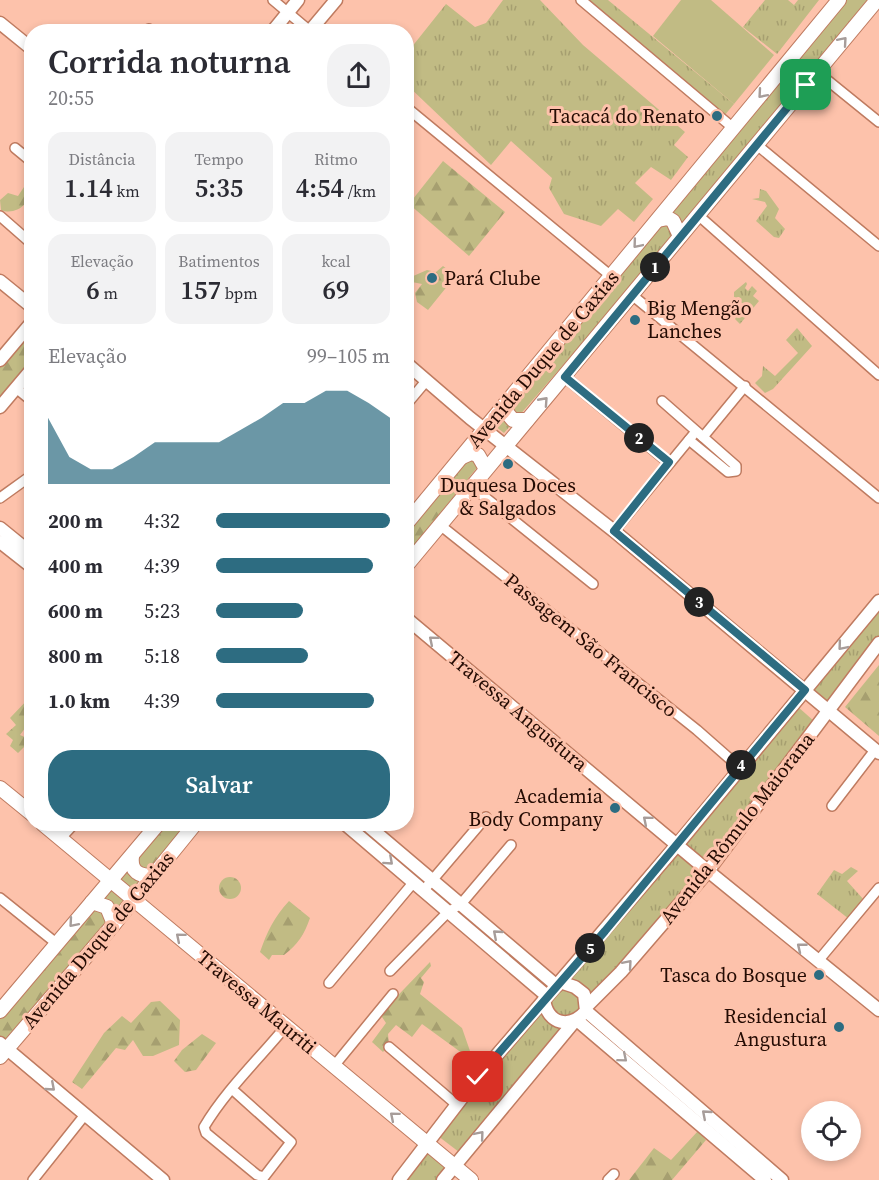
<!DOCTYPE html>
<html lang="pt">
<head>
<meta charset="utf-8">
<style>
	:root { --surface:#fff; --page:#f2f2f3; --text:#2b2b33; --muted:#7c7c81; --accent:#2d6c81 }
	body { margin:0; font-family:"Source Serif 4",serif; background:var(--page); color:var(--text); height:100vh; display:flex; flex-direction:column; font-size:22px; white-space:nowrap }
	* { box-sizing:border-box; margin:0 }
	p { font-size:20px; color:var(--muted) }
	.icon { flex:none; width:33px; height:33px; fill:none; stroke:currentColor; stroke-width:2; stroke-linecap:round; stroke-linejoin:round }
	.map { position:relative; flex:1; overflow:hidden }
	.sheet { position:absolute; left:24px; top:24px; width:390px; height:807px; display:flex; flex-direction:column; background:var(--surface); border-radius:24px; box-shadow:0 3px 9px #0003 }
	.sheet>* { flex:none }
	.tools { position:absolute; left:801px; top:1101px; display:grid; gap:12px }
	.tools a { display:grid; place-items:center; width:60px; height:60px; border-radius:50%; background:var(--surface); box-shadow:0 3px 9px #0003; font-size:30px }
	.pin { position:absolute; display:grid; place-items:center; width:51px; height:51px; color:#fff; margin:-26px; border-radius:12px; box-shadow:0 3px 9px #0006 }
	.km { position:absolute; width:30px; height:30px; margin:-15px; border-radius:50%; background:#222; color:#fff; font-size:16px; line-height:30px; text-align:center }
	.round { display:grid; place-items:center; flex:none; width:63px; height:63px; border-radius:24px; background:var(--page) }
	.headline { display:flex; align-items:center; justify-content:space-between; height:102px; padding:0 24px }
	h1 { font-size:33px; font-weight:600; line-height:45px }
	.metrics { display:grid; grid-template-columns:repeat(3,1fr); gap:9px; height:102px; padding:6px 24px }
	.metrics div { display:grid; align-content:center; border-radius:15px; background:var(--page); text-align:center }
	.metrics b { font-size:26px; font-weight:600 }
	.metrics small { font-size:16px; font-weight:400 }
	.metrics p { font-size:16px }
	.chart { height:168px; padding:12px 24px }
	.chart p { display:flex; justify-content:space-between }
	.chart svg { width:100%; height:108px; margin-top:6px; fill:var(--accent); opacity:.7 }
	.cta { display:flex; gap:12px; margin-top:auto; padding:12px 24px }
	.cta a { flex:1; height:69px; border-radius:24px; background:var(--accent); color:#fff; font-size:24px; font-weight:600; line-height:69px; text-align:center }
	ul { padding:0 24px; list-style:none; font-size:20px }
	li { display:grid; grid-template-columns:96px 72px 1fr; align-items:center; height:45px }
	li i { height:15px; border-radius:8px; background:var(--accent) }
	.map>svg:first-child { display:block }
</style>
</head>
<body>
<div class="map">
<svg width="879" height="1180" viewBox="0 0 879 1180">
	<defs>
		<pattern id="grass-tufts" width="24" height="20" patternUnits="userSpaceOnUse" patternTransform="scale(1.5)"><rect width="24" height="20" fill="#c1bb84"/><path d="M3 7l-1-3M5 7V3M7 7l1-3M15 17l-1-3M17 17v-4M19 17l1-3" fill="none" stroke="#a69f70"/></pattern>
		<pattern id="forest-firs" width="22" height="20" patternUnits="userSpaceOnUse" patternTransform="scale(1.5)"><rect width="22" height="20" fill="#c1bb84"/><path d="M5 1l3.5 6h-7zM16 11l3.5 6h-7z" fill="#a69f70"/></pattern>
	</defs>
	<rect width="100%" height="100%" fill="#fdc2ab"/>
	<g fill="url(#grass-tufts)">
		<polygon points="503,0 540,0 583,45 685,132 674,145 688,157 671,180 651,167 635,183 653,199 634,222 618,209 601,226 564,214 549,188 552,178 511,141 491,165 407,85 407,66 412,60 407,53 446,4 475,27 486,23"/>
		<polygon points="585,0 608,0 734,104 724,116"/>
		<polygon points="765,0 788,0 794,5 798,0 819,0 777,54 743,27"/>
		<polygon points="844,0 867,0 800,82 795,81 790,69"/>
		<polygon points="783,76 799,89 681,228 666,215"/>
		<polygon points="760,189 766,191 779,209 775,218 785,229 779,238 774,237 756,221 767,206 765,202 752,199 759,198"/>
		<polygon points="665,221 675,231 617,303 504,433 495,426"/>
		<polygon points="746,282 747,284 745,288 748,291 752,286 757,291 753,296 759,301 740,324 735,319 744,305 739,300 734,301 734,292"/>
		<polygon points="797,328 812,346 773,389 765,393 755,383 762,376 763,366 775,376 798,353 786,340"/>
		<polygon points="879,604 879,640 829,704 812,688"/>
		<polygon points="797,706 815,722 705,862 683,845"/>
		<polygon points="677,851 704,871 589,998 568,982"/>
		<polygon points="851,867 858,871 847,881 864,900 849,919 817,894 834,870 842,874"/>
		<circle cx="566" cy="1003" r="15"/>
		<polygon points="539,1011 565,1028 459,1152 438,1136"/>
		<polygon points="427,1151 448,1169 439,1180 404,1180"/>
	</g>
	<g fill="url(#forest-firs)">
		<polygon points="443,161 505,212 469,256 409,204"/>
		<path d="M26,184L31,187C32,203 16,216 1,210L0,200L8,193L18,196Z"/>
		<polygon points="443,266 453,274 449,284 428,310 417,302 415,293 422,284 412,282 411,277 427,270 436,272"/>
		<polygon points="31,327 31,361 0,399 0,363"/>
		<polygon points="470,457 480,464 407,554 407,532"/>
		<polygon points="879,665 879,736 845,707"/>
		<polygon points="31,696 31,720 20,735 27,738 25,746 18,753 10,746 13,740 6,734 16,725 10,718"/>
		<polygon points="162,824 187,824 0,1052 0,1018"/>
		<circle cx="230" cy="888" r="11"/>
		<path d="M289,901L310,918C304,935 298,944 284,955H272L269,960L260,952C267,932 274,917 289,901Z"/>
		<polygon points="430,962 431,966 421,978 424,982 420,994 462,1028 470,1051 466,1056 422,1024 412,1037 396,1025 388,1034 389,1045 383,1052 372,1042 386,1023 380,1014"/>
		<polygon points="160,1001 180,1020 179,1045 153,1056 143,1056 133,1040 125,1050 116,1048 82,1089 72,1082 104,1033 122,1016 131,1023 151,1002"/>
		<polygon points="202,1034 216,1043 196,1070 185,1072 174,1061 182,1050"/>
		<polygon points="698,1131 706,1140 672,1180 629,1180 654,1148 671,1160"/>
	</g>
	<polygon fill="#c1bb84" points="681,0 711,0 774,55 734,104 653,36"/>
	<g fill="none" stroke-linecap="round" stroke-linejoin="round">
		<defs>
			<g id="minor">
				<polyline points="273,0 311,32"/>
				<polyline points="581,0 732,127"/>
				<polyline points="149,29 153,32"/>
				<polyline points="816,71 879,122"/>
				<polyline points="406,107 611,276"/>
				<polyline points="757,145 879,246"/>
				<polyline points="15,148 32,162"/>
				<polyline points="698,215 879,375"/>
				<polyline points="0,216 32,244"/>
				<polyline points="632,295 879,498"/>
				<polyline points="565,377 668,462"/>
				<polyline points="16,388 32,401"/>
				<polyline points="662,401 736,466 736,471 728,472 689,440"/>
				<polyline points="406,405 427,380"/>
				<polyline points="703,437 745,386"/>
				<polyline points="471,486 593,584"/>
				<polyline points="0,498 32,475"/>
				<polyline points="440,525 697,730 739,767"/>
				<polyline points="614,531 693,435"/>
				<polyline points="832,806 875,750"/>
				<polyline points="61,838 74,824"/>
				<polyline points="423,891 486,817"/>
				<polyline points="0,898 56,943"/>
				<polyline points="818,961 879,888"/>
				<polyline points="390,971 448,912 461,904 511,845"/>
				<polyline points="329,983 413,883"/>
				<polyline points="389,1047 457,1105"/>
				<polyline points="334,1066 393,994"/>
				<path d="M233,1090L291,1142L264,1177L257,1175L206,1133L204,1127C226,1090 259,1059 286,1026"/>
				<polyline points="33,1180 84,1116"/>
				<polyline points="608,1180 614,1174"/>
			</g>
			<g id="tertiary">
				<polyline points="0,23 32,49"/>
				<polyline points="272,32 298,0"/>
				<polyline points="309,32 336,0"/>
				<polyline points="0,281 32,307"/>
				<polyline points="0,360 32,322"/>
				<polyline points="406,363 470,418 614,531 879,753"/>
				<polyline points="0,407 32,369"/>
				<polyline points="0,528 32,554"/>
				<polyline points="0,542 32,567"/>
				<polyline points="406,618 708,871 879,1010"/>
				<polyline points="345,824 547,996"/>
				<polyline points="366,824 557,986"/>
				<path d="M544,1000C548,1025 570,1029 586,1011L584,994L575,987L560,982"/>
				<polyline points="587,1006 621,972 708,871 879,643"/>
				<polyline points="586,1011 782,1180"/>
				<polyline points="578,1021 765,1180"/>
				<polyline points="0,1043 163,1180"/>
				<polyline points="399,1180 478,1077 677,845 879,601"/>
				<polyline points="443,1180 574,1022"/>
			</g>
			<g id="secondary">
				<polyline points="786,67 785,76 790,83 806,85"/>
				<polyline points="658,220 668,218 673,221 680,236"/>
				<polyline points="506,403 507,413 513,420 527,420"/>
				<polyline points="462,457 471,453 478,455 486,469"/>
				<polyline points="406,524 839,0"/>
				<polyline points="406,566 877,0"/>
				<polyline points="0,788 32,814"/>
				<polyline points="43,824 471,1180"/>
				<path d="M132,856C130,872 139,876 153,876"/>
				<polyline points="92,902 107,907 114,924"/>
				<polyline points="0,1011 158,824"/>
				<polyline points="0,1057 114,924 195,824"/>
			</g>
		</defs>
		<use href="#minor" stroke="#bf7b60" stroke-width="12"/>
		<use href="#tertiary" stroke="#bf7b60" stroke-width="15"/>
		<use href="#secondary" stroke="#bf7b60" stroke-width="16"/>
		<use href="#minor" stroke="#fff" stroke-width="9"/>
		<use href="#tertiary" stroke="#fff" stroke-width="12"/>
		<use href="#secondary" stroke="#fff" stroke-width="14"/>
	</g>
	<defs><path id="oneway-chevron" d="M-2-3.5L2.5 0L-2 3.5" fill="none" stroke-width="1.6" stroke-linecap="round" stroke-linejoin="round" transform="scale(1.5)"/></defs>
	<g stroke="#a79d9a">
		<use href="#oneway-chevron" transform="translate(843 41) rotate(-49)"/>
		<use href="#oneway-chevron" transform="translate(762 94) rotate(131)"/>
		<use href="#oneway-chevron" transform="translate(637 244) rotate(130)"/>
		<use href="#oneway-chevron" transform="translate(544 401) rotate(-48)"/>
		<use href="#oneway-chevron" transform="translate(433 640) rotate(-140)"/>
		<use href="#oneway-chevron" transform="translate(842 646) rotate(130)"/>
		<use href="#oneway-chevron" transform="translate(647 820) rotate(-140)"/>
		<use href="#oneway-chevron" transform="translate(389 861) rotate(42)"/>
		<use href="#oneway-chevron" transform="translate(73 923) rotate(131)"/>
		<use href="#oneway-chevron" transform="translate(497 934) rotate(-139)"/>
		<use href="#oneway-chevron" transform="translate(180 937) rotate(-140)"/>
		<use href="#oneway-chevron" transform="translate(801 947) rotate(-141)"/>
		<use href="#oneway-chevron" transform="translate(628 964) rotate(-49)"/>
		<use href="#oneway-chevron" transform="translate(623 1058) rotate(40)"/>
		<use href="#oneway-chevron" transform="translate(51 1087) rotate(41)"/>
		<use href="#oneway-chevron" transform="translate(706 1114) rotate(-139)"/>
		<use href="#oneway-chevron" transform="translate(394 1116) rotate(-140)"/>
		<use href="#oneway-chevron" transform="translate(480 1135) rotate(-50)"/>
	</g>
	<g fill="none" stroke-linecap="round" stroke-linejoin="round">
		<defs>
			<polyline id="route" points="478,1077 605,931 805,690 614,531 669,462 565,377 806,85"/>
		</defs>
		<use href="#route" stroke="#fff" stroke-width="12"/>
		<use href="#route" stroke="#2d6c81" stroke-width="8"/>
	</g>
	<g fill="#2d6c81" stroke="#fdc2ab" stroke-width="2">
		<circle cx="717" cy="116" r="6"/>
		<circle cx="432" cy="278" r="6"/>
		<circle cx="635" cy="320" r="6"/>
		<circle cx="508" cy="464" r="6"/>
		<circle cx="615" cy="808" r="6"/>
		<circle cx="819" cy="975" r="6"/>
		<circle cx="839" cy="1027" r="6"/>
	</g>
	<g text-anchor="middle" stroke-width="6" stroke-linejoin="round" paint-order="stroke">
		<g font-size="20" fill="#240b03" stroke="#fdc2ab" text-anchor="end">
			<text x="705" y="123">Tacacá do Renato</text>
			<text x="444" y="285" text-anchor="start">Pará Clube</text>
			<text x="647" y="315" text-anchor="start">Big Mengão<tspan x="647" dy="23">Lanches</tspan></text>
			<text x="508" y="492" text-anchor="middle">Duquesa Doces<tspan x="508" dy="23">&amp; Salgados</tspan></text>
			<text x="603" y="803">Academia<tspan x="603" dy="23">Body Company</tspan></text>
			<text x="807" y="982">Tasca do Bosque</text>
			<text x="827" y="1023">Residencial<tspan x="827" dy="23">Angustura</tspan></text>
		</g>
		<g font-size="20" fill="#240b03" stroke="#fdc2ab">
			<text transform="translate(543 359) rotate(-50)" y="7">Avenida Duque de Caxias</text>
			<text transform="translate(591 645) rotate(39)" y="7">Passagem São Francisco</text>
			<text transform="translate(518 711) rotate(40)" y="7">Travessa Angustura</text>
			<text transform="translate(737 828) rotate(-52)" y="7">Avenida Rômulo Maiorana</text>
			<text transform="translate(98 940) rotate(-50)" y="7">Avenida Duque de Caxias</text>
			<text transform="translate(257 1002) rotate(40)" y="7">Travessa Mauriti</text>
		</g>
	</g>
</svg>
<div class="tools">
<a><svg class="icon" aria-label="locate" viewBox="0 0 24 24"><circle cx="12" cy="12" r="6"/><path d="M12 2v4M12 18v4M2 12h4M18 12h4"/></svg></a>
</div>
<div class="pin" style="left:806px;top:85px;background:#1e9e55"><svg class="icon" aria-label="arrive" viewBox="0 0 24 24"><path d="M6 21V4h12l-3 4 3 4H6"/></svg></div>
<div class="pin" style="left:478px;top:1077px;background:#d93025"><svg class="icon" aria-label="check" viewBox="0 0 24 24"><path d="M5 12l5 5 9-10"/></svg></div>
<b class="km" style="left:655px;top:267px">1</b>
<b class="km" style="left:639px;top:438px">2</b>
<b class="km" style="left:699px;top:602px">3</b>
<b class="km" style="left:741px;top:765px">4</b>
<b class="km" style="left:590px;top:948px">5</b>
<section class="sheet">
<div class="headline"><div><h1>Corrida noturna</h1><p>20:55</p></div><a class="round"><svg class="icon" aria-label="share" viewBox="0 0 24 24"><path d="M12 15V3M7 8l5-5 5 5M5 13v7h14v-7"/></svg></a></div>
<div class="metrics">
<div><p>Distância</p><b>1.14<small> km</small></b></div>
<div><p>Tempo</p><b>5:35</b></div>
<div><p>Ritmo</p><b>4:54<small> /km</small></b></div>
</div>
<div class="metrics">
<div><p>Elevação</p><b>6<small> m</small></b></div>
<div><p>Batimentos</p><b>157<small> bpm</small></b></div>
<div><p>kcal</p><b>69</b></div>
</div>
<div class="chart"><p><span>Elevação</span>99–105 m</p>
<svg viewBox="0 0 160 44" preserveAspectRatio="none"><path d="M0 44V17L10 33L20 38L30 38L40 33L50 27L60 27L70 27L80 27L90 22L100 17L110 11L120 11L130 6L140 6L150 11L160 17V44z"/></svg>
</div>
<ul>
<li><b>200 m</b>4:32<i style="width:100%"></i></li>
<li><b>400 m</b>4:39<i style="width:90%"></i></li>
<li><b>600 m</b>5:23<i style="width:50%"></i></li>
<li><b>800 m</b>5:18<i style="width:53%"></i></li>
<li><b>1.0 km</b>4:39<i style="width:91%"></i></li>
</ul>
<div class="cta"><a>Salvar</a></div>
</section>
</div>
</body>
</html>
